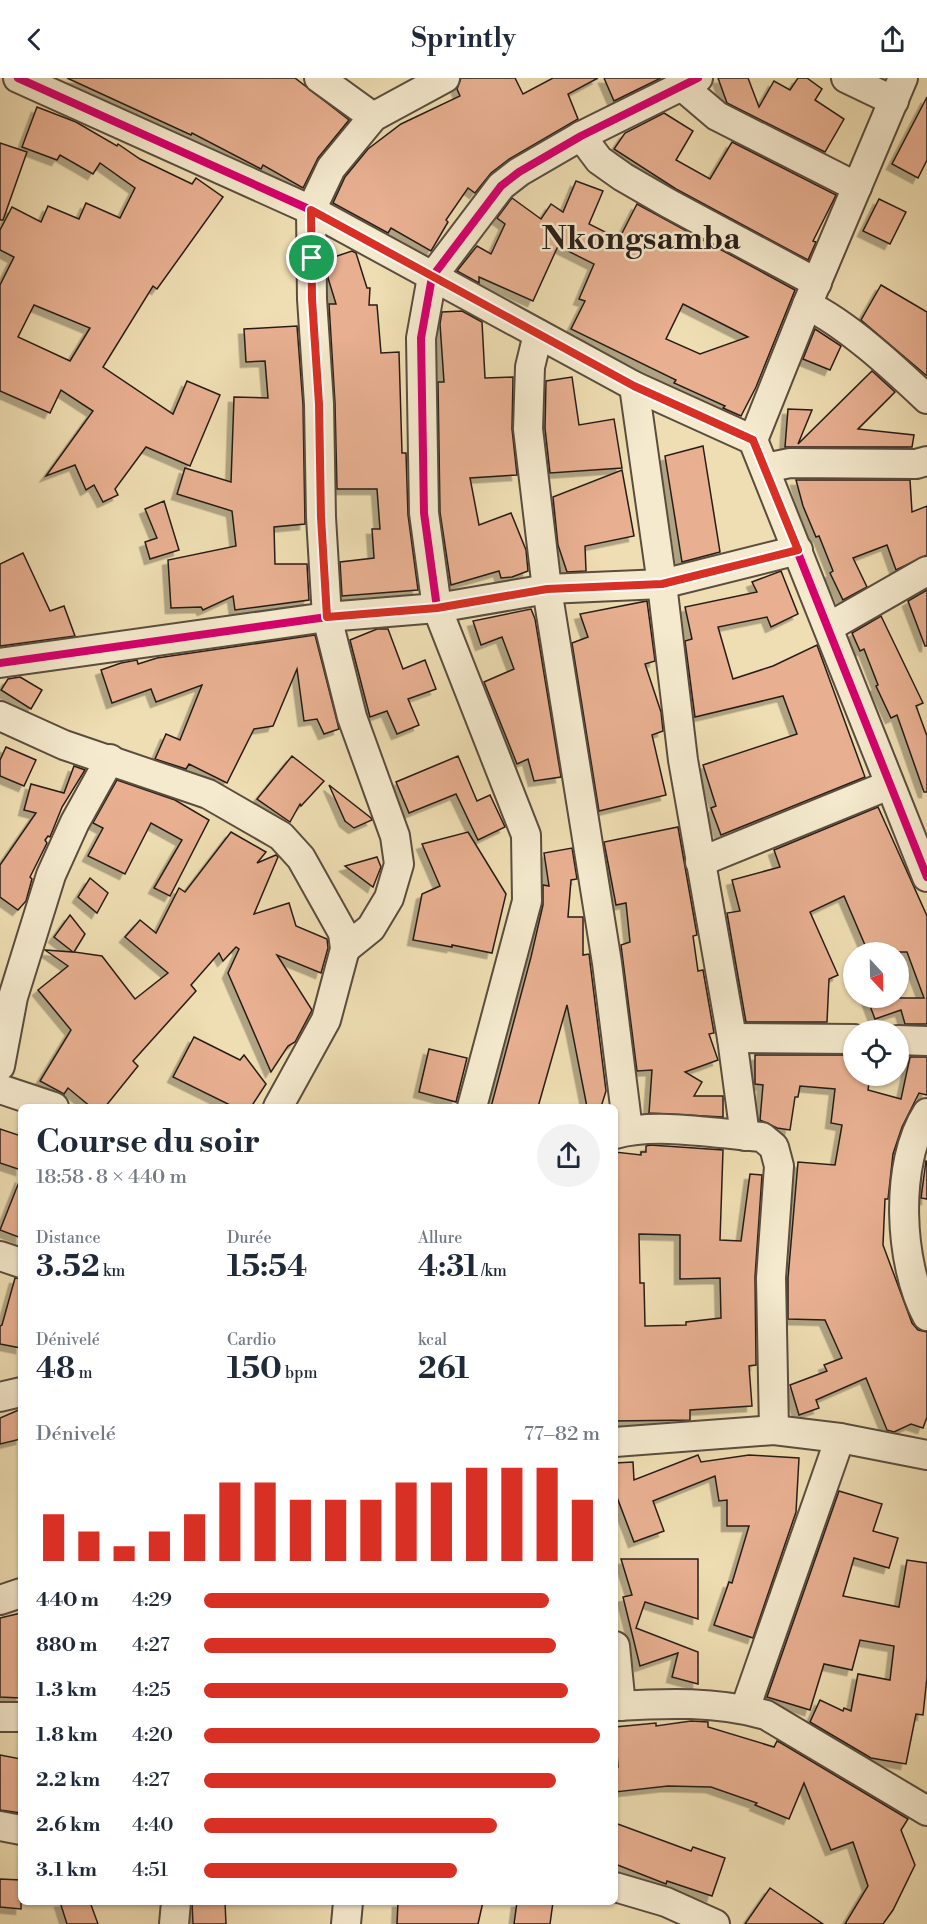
<!DOCTYPE html>
<html lang="fr">
<head>
<meta charset="utf-8">
<style>
	:root { --surface:#fff; --page:#f2f2f3; --text:#1f2937; --muted:#747a83; --accent:#d93025 }
	body { margin:0; font-family:"Libre Bodoni",serif; background:var(--page); color:var(--text); height:100vh; display:flex; flex-direction:column; font-size:22px; white-space:nowrap }
	* { box-sizing:border-box; margin:0 }
	p { font-size:20px; color:var(--muted) }
	.icon { flex:none; width:33px; height:33px; fill:none; stroke:currentColor; stroke-width:2; stroke-linecap:round; stroke-linejoin:round }
	.map { position:relative; flex:1; overflow:hidden }
	.drawer { position:absolute; left:18px; top:1026px; width:600px; height:801px; display:flex; flex-direction:column; background:var(--surface); border-radius:9px; box-shadow:0 2px 4px #0004 }
	.drawer>* { flex:none }
	.needle { width:39px; rotate:158deg }
	.fabs { position:absolute; left:843px; top:864px; display:grid; gap:12px }
	.fabs a { display:grid; place-items:center; width:66px; height:66px; border-radius:50%; background:var(--surface); box-shadow:0 2px 4px #0004; font-size:30px }
	.pin { position:absolute; display:grid; place-items:center; width:51px; height:51px; color:#fff; margin:-26px; border:3px solid #fff; border-radius:50%; box-shadow:0 2px 6px #0007 }
	.round { display:grid; place-items:center; flex:none; width:63px; height:63px; border-radius:32px; background:var(--page) }
	.head { display:flex; align-items:center; justify-content:space-between; height:102px; padding:0 18px }
	h1 { font-size:33px; font-weight:700; line-height:45px }
	.figures { display:grid; grid-template-columns:repeat(3,1fr); gap:9px; height:102px; padding:6px 18px }
	.figures div { display:grid; align-content:center }
	.figures b { font-size:30px; font-weight:700 }
	.figures small { font-size:16px; font-weight:400 }
	.figures p { font-size:16px }
	.chart { height:168px; padding:12px 18px }
	.chart p { display:flex; justify-content:space-between }
	.chart svg { width:100%; height:108px; margin-top:6px; stroke:var(--accent); stroke-width:6 }
	ul { padding:0 18px; list-style:none; font-size:20px }
	li { display:grid; grid-template-columns:96px 72px 1fr; align-items:center; height:45px }
	li i { height:15px; border-radius:8px; background:var(--accent) }
	header { display:flex; justify-content:space-between; align-items:center; height:78px; padding:0 18px; background:var(--surface); font-size:27px; font-weight:700 }
	.map>svg:first-child { display:block }
</style>
</head>
<body>
<header><svg class="icon" aria-label="back" viewBox="0 0 24 24"><path d="M15 5l-7 7 7 7"/></svg>Sprintly<svg class="icon" aria-label="share" viewBox="0 0 24 24"><path d="M12 15V3M7 8l5-5 5 5M5 13v7h14v-7"/></svg></header>
<div class="map">
<svg width="927" height="1846" viewBox="0 0 927 1846">
	<defs>
		<filter id="shadow"><feDropShadow dx="-5.5" dy="5.5" stdDeviation="0" flood-color="#0004"/></filter>
	</defs>
	<rect width="100%" height="100%" fill="#efdeb3"/>
	<filter id="stains"><feTurbulence type="fractalNoise" baseFrequency=".00333" numOctaves="4"/><feColorMatrix values="0 0 0 0 .2 0 0 0 0 .09 0 0 0 0 .02 0 0 0 .5 -.17"/></filter>
	<radialGradient id="worn" r=".72"><stop offset=".6" stop-color="#630" stop-opacity="0"/><stop offset="1" stop-color="#630" stop-opacity=".3"/></radialGradient>
	<g fill="#e8b091" stroke="#281d17" stroke-width="1.5" fill-rule="evenodd" filter="url(#shadow)">
		<polygon points="67,0 295,0 349,42 318,80 303,110 263,87 261,91 192,55 191,57"/>
		<polygon points="461,0 515,0 523,16 553,0 598,0 568,16 578,41 509,81 491,95 475,115 468,110 446,142 448,144 431,173 391,150 388,155 333,125 345,99 368,71 401,46 460,18 457,11"/>
		<polygon points="604,0 661,0 614,23"/>
		<polygon points="718,0 748,0 759,29 774,3 790,12 798,0 807,0 822,11 815,22 844,41 825,74 727,25"/>
		<polygon points="927,19 927,82 918,100 892,86"/>
		<path d="M37,29L76,44L117,68L118,66L140,81L192,106L196,100L223,119L157,211L153,208L103,289L173,336L187,303L220,317L190,388L146,369L115,411L118,417L103,424L94,407L86,412L75,387L46,398L93,333L61,312L50,335L0,313V207L14,179L0,172V152L12,129L41,144L48,128L79,141L86,125L120,140L135,110L100,85L93,96L60,77L57,82L22,69ZM34,227L90,250L70,283L18,259Z"/>
		<polygon points="664,35 693,53 676,82 710,101 732,64 836,117 813,163 816,164 808,182 676,111 614,71 625,55"/>
		<polygon points="0,65 27,74 3,142 0,142"/>
		<path d="M576,103L603,113L589,146L619,161L637,126L795,212L756,309L741,338L723,330L725,328L674,305L676,302L571,251L585,223L579,221L594,186L558,168L533,223L479,199V205L457,193L477,168L491,176L505,146L497,140L512,120L541,141L551,126L563,134ZM683,226L748,259L700,276L666,261Z"/>
		<polygon points="879,121 906,134 890,166 863,153"/>
		<polygon points="352,173 356,175 367,210 370,210 369,227 377,227 381,275 399,274 402,375 406,375 408,437 418,512 342,518 340,484 374,480 372,451 380,451 377,411 337,411 335,325 329,226 336,226 328,200 328,181"/>
		<polygon points="881,207 927,234 927,298 861,242"/>
		<polygon points="462,233 482,244 485,300 513,299 512,351 517,397 470,400 479,447 511,435 526,472 528,493 512,499 501,500 499,493 451,507 440,434 438,304 444,304 440,246 442,234"/>
		<polygon points="297,248 303,327 305,446 274,449 275,486 307,486 309,522 235,532 233,518 203,532 201,529 171,530 168,482 236,468 232,433 177,416 185,390 231,404 234,319 268,320 265,283 246,284 244,251"/>
		<polygon points="815,251 841,268 830,292 803,281"/>
		<polygon points="872,293 895,314 858,351 914,357 912,369 785,369 788,331 812,332 798,366"/>
		<polygon points="572,299 579,347 614,341 622,390 550,395 545,350 546,303"/>
		<polygon points="703,368 720,474 682,484 665,378"/>
		<polygon points="622,392 634,458 585,468 586,493 567,494 558,467 553,419"/>
		<polygon points="796,402 910,402 912,434 927,428 927,477 896,492 887,467 853,480 867,509 843,522 830,495 833,493 819,458 816,459 803,428"/>
		<polygon points="164,423 179,472 150,481 145,464 157,460 145,431"/>
		<polygon points="23,475 50,533 64,528 75,558 0,568 0,486"/>
		<polygon points="781,493 798,536 771,549 767,539 718,549 733,601 773,588 817,567 865,699 721,757 711,730 716,728 703,687 797,656 783,618 695,639 685,563 692,561 685,529 757,514 752,504"/>
		<polygon points="927,512 927,568 925,568 908,523"/>
		<polygon points="647,523 655,583 645,586 661,634 663,653 652,657 666,717 599,733 572,565 588,559 580,536"/>
		<polygon points="531,531 535,541 561,699 534,703 528,681 517,686 484,604 514,591 502,559 481,567 473,543"/>
		<polygon points="881,538 923,625 916,628 927,658 927,714 924,714 897,637 891,640 876,608 878,607 864,571 860,573 852,555"/>
		<polygon points="377,551 388,551 403,591 425,582 436,611 408,621 419,647 397,656 387,633 370,639 350,562"/>
		<polygon points="315,557 339,651 324,656 317,641 304,643 297,591 273,648 254,651 227,705 189,686 186,691 155,681 166,656 180,662 202,607 156,624 151,611 112,625 101,592 121,585 137,582 138,586 157,580"/>
		<polygon points="20,599 42,612 31,631 1,612 8,601"/>
		<polygon points="6,669 36,682 24,708 0,698 0,682"/>
		<polygon points="292,678 324,703 301,728 300,726 290,744 257,721"/>
		<polygon points="458,678 477,723 490,717 505,749 478,762 456,716 409,735 396,704"/>
		<polygon points="74,688 85,692 62,729 50,759 48,758 45,762 47,765 30,799 32,801 26,823 18,832 0,819 0,787 36,735 24,732 31,706 64,715"/>
		<polygon points="117,702 175,722 209,742 170,818 154,810 182,762 151,745 125,796 88,778 103,750 93,745"/>
		<polygon points="329,707 371,740 372,742 354,750 345,743"/>
		<polygon points="878,729 927,838 927,946 905,946 901,932 875,941 867,920 924,920 907,874 868,874 844,818 810,834 838,897 829,901 827,944 746,944 727,835 740,833 732,802 780,789 774,772"/>
		<polygon points="678,749 697,857 693,858 698,893 703,892 714,955 709,956 718,982 685,994 702,1004 694,1018 723,1018 723,1039 649,1035 652,992 637,993 621,867 630,864 626,825 616,827 604,764"/>
		<polygon points="231,754 266,774 257,785 276,777 278,779 254,836 289,825 296,848 327,861 328,870 321,895 277,877 312,932 295,964 288,968 271,994 228,895 239,871 236,869 223,883 219,875 191,907 196,913 133,983 138,988 105,1029 91,1029 68,1010 64,1016 40,1003 71,952 38,912 68,888 45,872 73,874 54,859 70,837 85,856 74,874 102,878 135,921 168,895 125,859 140,842 156,855 179,810 185,814"/>
		<polygon points="468,754 506,816 492,875 452,867 452,869 413,862 422,816 440,808 422,766"/>
		<polygon points="572,770 577,801 571,802 568,839 583,839 583,877 589,876 606,1013 601,1029 587,1029 567,927 538,1029 491,1029 531,879 543,827 543,807 549,808 544,775"/>
		<polygon points="377,779 381,789 373,809 345,788"/>
		<polygon points="90,800 108,815 97,835 78,819"/>
		<polygon points="194,959 240,982 244,977 266,1006 251,1029 234,1029 173,999"/>
		<polygon points="429,971 467,980 456,1024 419,1014"/>
		<polygon points="755,977 854,977 854,998 870,998 868,1012 901,1021 910,979 927,979 927,1017 919,1015 902,1049 893,1076 888,1121 885,1121 883,1167 912,1245 918,1252 927,1254 927,1339 923,1350 911,1346 894,1354 887,1352 866,1300 816,1322 819,1330 799,1337 790,1307 827,1293 824,1287 842,1280 825,1242 788,1241 788,1200 798,1084 835,1087 842,1047 831,1045 835,1011 800,1008 798,1019 795,1019 790,1052 777,1050 760,1042 763,1007 755,1006"/>
		<polygon points="0,1051 21,1058 21,1092 0,1085"/>
		<path d="M650,1067L723,1072L720,1162L741,1163L750,1096L762,1097L755,1199L756,1287L749,1288L752,1328L690,1332V1342L615,1343V1074L641,1077V1074H646V1068ZM639,1156L680,1157V1201L720,1200L721,1240L686,1244V1247L645,1248L644,1205H640Z"/>
		<polygon points="926,1083 927,1084 927,1121 921,1120"/>
		<polygon points="21,1099 21,1160 0,1152"/>
		<polygon points="15,1200 21,1201 21,1270 0,1266 0,1248 2,1247"/>
		<polygon points="21,1331 21,1361 0,1366 0,1340"/>
		<polygon points="698,1377 701,1384 749,1377 799,1380 796,1434 753,1560 714,1547 729,1504 732,1505 749,1448 727,1448 727,1422 719,1423 715,1398 653,1423 664,1453 634,1464 615,1414 615,1385 633,1384 634,1402"/>
		<polygon points="839,1413 882,1426 873,1453 898,1460 889,1490 854,1480 843,1518 899,1529 907,1482 927,1485 927,1599 923,1637 916,1636 906,1686 871,1680 810,1644 820,1622 843,1633 844,1630 851,1633 858,1596 890,1602 894,1568 860,1562 852,1592 824,1586 810,1632 767,1619"/>
		<polygon points="621,1481 698,1481 698,1541 645,1524 636,1550 698,1574 698,1606 672,1599 678,1575 640,1588 623,1519 632,1517"/>
		<polygon points="21,1535 21,1620 0,1619 0,1540"/>
		<polygon points="691,1643 708,1644 708,1649 774,1669 777,1663 781,1665 908,1741 901,1752 915,1787 893,1832 883,1846 845,1846 868,1808 853,1764 831,1772 804,1705 789,1741 755,1727 757,1725 711,1709 668,1708 615,1714 615,1689 618,1689 615,1649 656,1645 656,1648"/>
		<polygon points="0,1677 21,1681 21,1735 0,1732"/>
		<polygon points="615,1745 691,1773 693,1769 725,1780 712,1818 667,1803 666,1806 615,1786"/>
		<polygon points="0,1801 21,1802 21,1831 0,1829"/>
		<polygon points="770,1810 823,1846 745,1846"/>
		<polygon points="60,1824 90,1824 98,1846 67,1846"/>
		<polygon points="192,1824 225,1824 226,1846 193,1846"/>
		<polygon points="398,1824 483,1824 478,1846 397,1846"/>
		<polygon points="517,1824 553,1824 550,1846 514,1846"/>
	</g>
	<g fill="none" stroke-linecap="round" stroke-linejoin="round">
		<defs>
			<g id="minor">
				<polyline points="18,0 311,132 634,308 753,362 927,799"/>
				<polyline points="319,0 373,39"/>
				<polyline points="846,0 894,23"/>
				<polyline points="683,9 717,38 857,109"/>
				<polyline points="581,58 599,82 623,99 668,125 817,205"/>
				<path d="M807,227C847,246 894,290 927,321"/>
				<polyline points="538,256 530,289 528,351 547,511 607,885 628,1052"/>
				<polyline points="634,308 662,506 683,682 732,960 745,1058"/>
				<polyline points="753,362 807,227 903,0"/>
				<polyline points="765,390 790,385 916,386 927,383"/>
				<polyline points="829,549 927,493"/>
				<polyline points="0,585 327,539 437,530 424,435 421,260 432,199 501,108 519,94 581,58 698,0"/>
				<polyline points="0,638 64,667 208,716 281,758 301,780 343,855 345,871 326,942 278,1029"/>
				<polyline points="700,784 889,707"/>
				<polyline points="345,871 371,850 389,820 399,786 395,758 352,639 327,539 321,439 319,326 312,221 311,132 331,90 373,39 445,0"/>
				<polyline points="732,960 854,961"/>
				<polyline points="898,962 927,963"/>
				<polyline points="0,988 13,919 51,797 75,744 110,681"/>
				<polyline points="0,1011 54,1029"/>
				<polyline points="472,1029 527,823 526,757 437,530 547,511 662,506 798,472"/>
				<path d="M927,1035C894,1086 899,1185 927,1238"/>
				<path d="M615,1056C657,1044 718,1056 762,1059L774,1069L779,1088L771,1200L774,1352"/>
				<polyline points="0,1178 21,1185"/>
				<polyline points="0,1319 21,1314"/>
				<polyline points="615,1364 774,1352 840,1360 927,1377"/>
				<polyline points="0,1522 21,1515"/>
				<polyline points="615,1568 621,1628"/>
				<path d="M615,1628C666,1625 717,1623 766,1637L927,1733"/>
				<polyline points="745,1631 840,1360"/>
				<polyline points="0,1639 21,1639"/>
				<polyline points="0,1748 21,1752"/>
				<polyline points="615,1809 666,1824 715,1846"/>
				<polyline points="174,1846 176,1824"/>
				<polyline points="346,1846 348,1824"/>
			</g>
		</defs>
		<use href="#minor" stroke="#5a4d3e" stroke-width="32"/>
		<use href="#minor" stroke="#f5eace" stroke-width="28"/>
		<defs>
			<g id="cycleway">
				<polyline points="18,0 311,132 634,308 753,362 927,799"/>
				<polyline points="0,585 327,539 437,530 424,435 421,260 432,199 501,108 519,94 581,58 698,0"/>
			</g>
		</defs>
		<use href="#cycleway" stroke="#f5eace" stroke-width="11"/>
		<use href="#cycleway" stroke="#d6006c" stroke-width="8"/>
	</g>
	<g fill="none" stroke-linecap="round" stroke-linejoin="round">
		<defs>
			<polygon id="route" points="311,132 634,308 753,362 798,472 662,506 547,511 437,530 327,539 321,439 319,326 312,221"/>
		</defs>
		<use href="#route" stroke="#fff" stroke-width="12"/>
		<use href="#route" stroke="#d93025" stroke-width="8"/>
	</g>
	<g text-anchor="middle" stroke-width="5" stroke-linejoin="round" paint-order="stroke">
		<g font-size="32" font-weight="bold" fill="#281d17" stroke="#f5eace">
			<text x="641" y="171">Nkongsamba</text>
		</g>
	</g>
	<rect width="100%" height="100%" filter="url(#stains)"/>
	<rect width="100%" height="100%" fill="url(#worn)"/>
</svg>
<div class="fabs">
<a><svg class="needle" viewBox="-14 -14 28 28"><path d="M0-13l5 13h-10z" fill="#e53935"/><path d="M0 13l5-13h-10z" fill="#747a83"/></svg></a>
<a><svg class="icon" aria-label="locate" viewBox="0 0 24 24"><circle cx="12" cy="12" r="6"/><path d="M12 2v4M12 18v4M2 12h4M18 12h4"/></svg></a>
</div>
<div class="pin" style="left:312px;top:180px;background:#1e9e55"><svg class="icon" aria-label="arrive" viewBox="0 0 24 24"><path d="M6 21V4h12l-3 4 3 4H6"/></svg></div>
<section class="drawer">
<div class="head"><div><h1>Course du soir</h1><p>18:58 · 8 × 440 m</p></div><a class="round"><svg class="icon" aria-label="share" viewBox="0 0 24 24"><path d="M12 15V3M7 8l5-5 5 5M5 13v7h14v-7"/></svg></a></div>
<div class="figures">
<div><p>Distance</p><b>3.52<small> km</small></b></div>
<div><p>Durée</p><b>15:54</b></div>
<div><p>Allure</p><b>4:31<small> /km</small></b></div>
</div>
<div class="figures">
<div><p>Dénivelé</p><b>48<small> m</small></b></div>
<div><p>Cardio</p><b>150<small> bpm</small></b></div>
<div><p>kcal</p><b>261</b></div>
</div>
<div class="chart"><p><span>Dénivelé</span>77–82 m</p>
<svg viewBox="0 0 160 44" preserveAspectRatio="none"><path d="M5 44V25M15 44V32M25 44V38M35 44V32M45 44V25M55 44V12M65 44V12M75 44V19M85 44V19M95 44V19M105 44V12M115 44V12M125 44V6M135 44V6M145 44V6M155 44V19"/></svg>
</div>
<ul>
<li><b>440 m</b>4:29<i style="width:87%"></i></li>
<li><b>880 m</b>4:27<i style="width:89%"></i></li>
<li><b>1.3 km</b>4:25<i style="width:92%"></i></li>
<li><b>1.8 km</b>4:20<i style="width:100%"></i></li>
<li><b>2.2 km</b>4:27<i style="width:89%"></i></li>
<li><b>2.6 km</b>4:40<i style="width:74%"></i></li>
<li><b>3.1 km</b>4:51<i style="width:64%"></i></li>
</ul>
</section>
</div>
</body>
</html>
